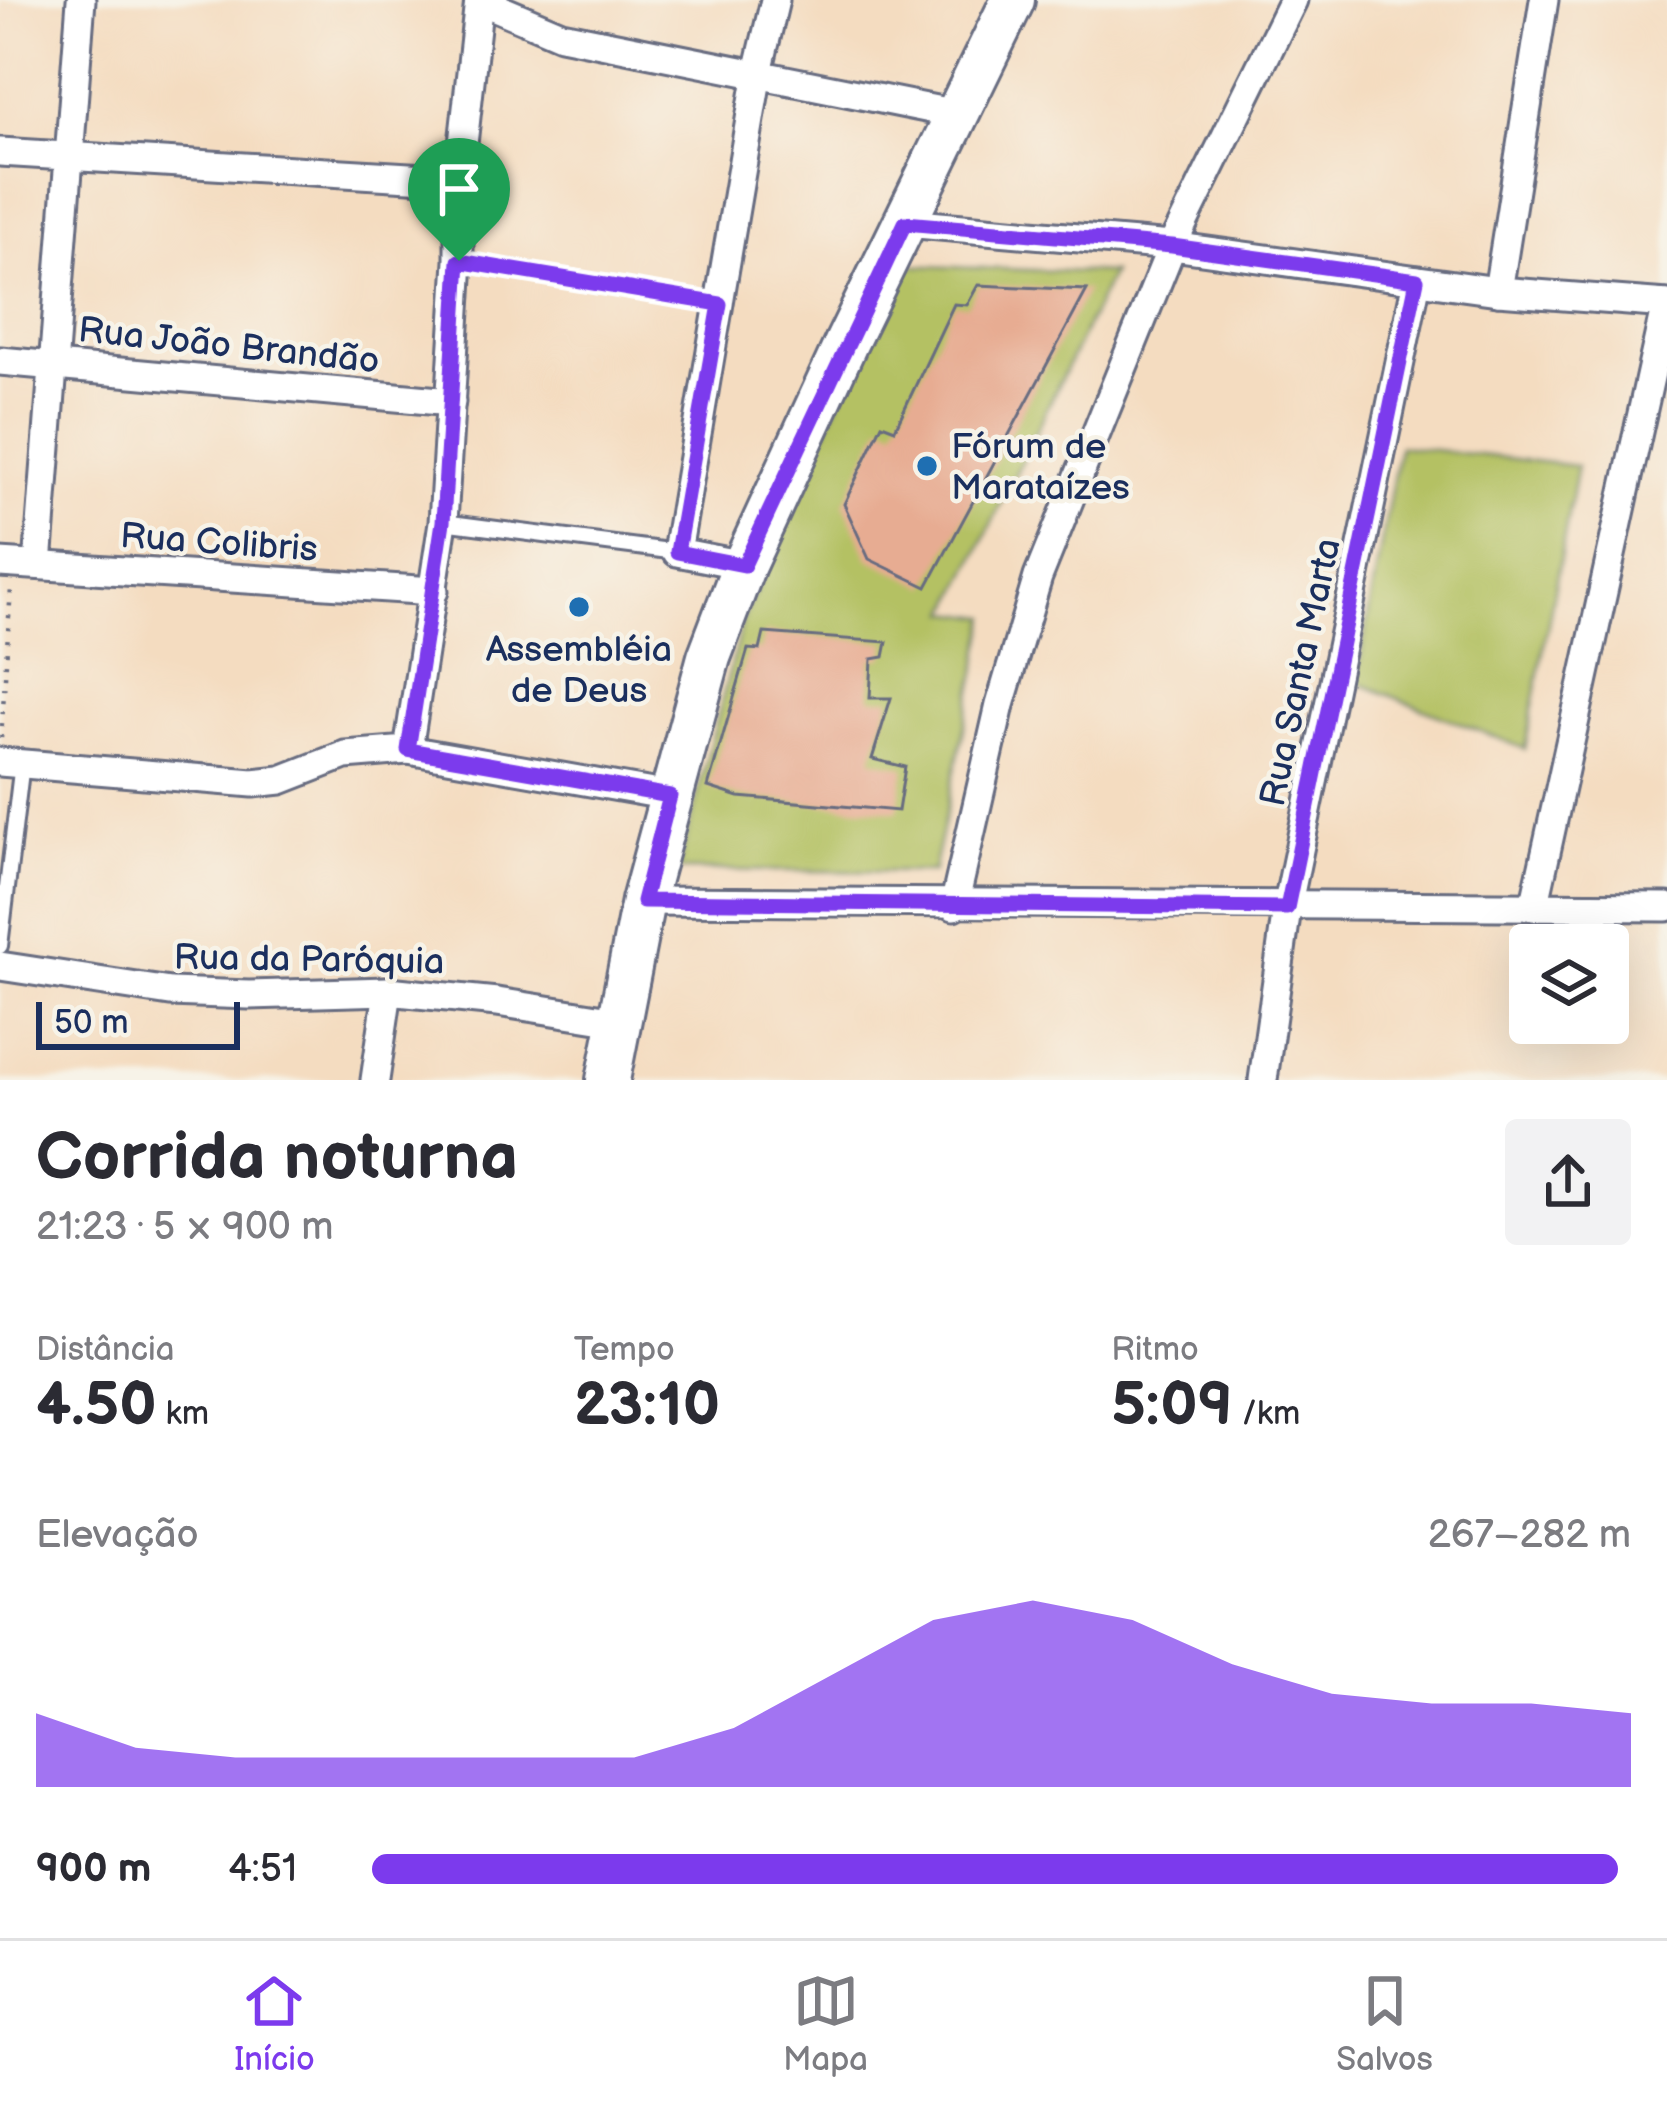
<!DOCTYPE html>
<html lang="pt">
<head>
<meta charset="utf-8">
<style>
	:root { --surface:#fff; --page:#f2f2f3; --text:#2b2b33; --muted:#7c7c81; --line:#e1e1e2; --accent:#7c3aed }
	body { margin:0; font-family:"Balsamiq Sans",sans-serif; background:var(--page); color:var(--text); height:100vh; display:flex; flex-direction:column; font-size:45px; white-space:nowrap }
	* { box-sizing:border-box; margin:0 }
	p { font-size:39px; color:var(--muted) }
	.icon { flex:none; width:66px; height:66px; fill:none; stroke:currentColor; stroke-width:2; stroke-linecap:round; stroke-linejoin:round }
	.map { position:relative; height:1080px; overflow:hidden }
	.drawer { display:flex; flex-direction:column; background:var(--surface); flex:1 }
	.drawer>* { flex:none }
	.controls { position:absolute; left:1509px; top:924px; display:grid; gap:24px }
	.controls a { display:grid; place-items:center; width:120px; height:120px; border-radius:12px; background:var(--surface); box-shadow:0 12px 48px #0002; font-size:60px }
	.scale { position:absolute; left:36px; bottom:30px; width:204px; box-sizing:border-box; padding-left:12px; border:6px solid #1b2f5e; border-top:0; font-size:33px; line-height:42px; white-space:nowrap; color:#1b2f5e; -webkit-text-stroke:9px #f7f3e8; paint-order:stroke }
	.pin { position:absolute; display:grid; place-items:center; width:102px; height:102px; color:#fff; margin:-123px -51px; border-radius:50% 50% 50% 0; rotate:-45deg; box-shadow:0 0 12px #0007 }
	.pin .icon { rotate:45deg }
	.round { display:grid; place-items:center; flex:none; width:126px; height:126px; border-radius:12px; background:var(--page) }
	.overview { display:flex; align-items:center; justify-content:space-between; height:204px; padding:0 36px }
	h1 { font-size:66px; font-weight:600; line-height:90px }
	.stats { display:grid; grid-template-columns:repeat(3,1fr); gap:18px; height:204px; padding:12px 36px }
	.stats div { display:grid; align-content:center }
	.stats b { font-size:60px; font-weight:600 }
	.stats small { font-size:33px; font-weight:400 }
	.stats p { font-size:33px }
	.chart { height:336px; padding:24px 36px }
	.chart p { display:flex; justify-content:space-between }
	.chart svg { width:100%; height:216px; margin-top:12px; fill:var(--accent); opacity:.7 }
	ul { padding:0 36px; list-style:none; font-size:39px }
	li { display:grid; grid-template-columns:192px 144px 1fr; align-items:center; height:90px }
	li i { height:30px; border-radius:15px; background:var(--accent) }
	.menu { display:flex; justify-content:space-around; align-items:center; height:168px; border-top:3px solid var(--line); background:var(--surface); font-size:33px; color:var(--muted) }
	.menu a { display:grid; justify-items:center; gap:6px }
	.menu .active { color:var(--accent) }
	.map>svg:first-child { display:block }
</style>
</head>
<body>
<div class="map">
<svg width="1667" height="1080" viewBox="0 0 1667 1080">
	<rect width="100%" height="100%" fill="#f7f3e8"/>
	<filter id="ink" filterUnits="userSpaceOnUse"><feTurbulence type="fractalNoise" baseFrequency=".00833" numOctaves="2"/><feDisplacementMap in="SourceGraphic" scale="24" xChannelSelector="R" yChannelSelector="G"/><feConvolveMatrix kernelMatrix="1 2 1 2 8 2 1 2 1" color-interpolation-filters="sRGB"/></filter>
	<filter id="wash" filterUnits="userSpaceOnUse"><feTurbulence type="fractalNoise" baseFrequency=".004" numOctaves="4" result="noise"/><feDisplacementMap in="SourceGraphic" scale="48" xChannelSelector="R" yChannelSelector="G"/><feGaussianBlur stdDeviation="2.7" result="paint"/><feColorMatrix in="noise" values="0 0 0 0 0 0 0 0 0 0 0 0 0 0 0 0 0 1.4 0 .05"/><feComposite in="paint" operator="in"/></filter>
	<g filter="url(#wash)">
		<rect width="100%" height="100%" fill="#f4dcc0"/>
		<g fill="#b4c163" stroke="#687860" stroke-width="3">
			<polygon points="899,265 1112,273 949,612 988,617 933,872 678,870 742,622"/>
			<polygon points="1399,446 1577,466 1525,749 1356,682"/>
		</g>
		<g id="blocks">
			<g fill="#e7ac92">
				<polygon points="978,285 1087,290 927,587 869,559 844,504 882,424 895,429 954,304 967,305"/>
				<polygon points="764,633 887,642 884,657 872,659 870,698 891,698 872,759 905,767 898,811 739,797 708,787 748,649 760,650"/>
			</g>
		</g>
	</g>
	<g filter="url(#ink)">
		<use href="#blocks" fill-opacity="0" stroke="#676c80" stroke-width="3"/>
		<g fill="none" stroke-linecap="round" stroke-linejoin="round">
			<defs>
				<g id="service">
					<polyline points="459,261 720,304"/>
					<polyline points="443,522 677,552"/>
					<polyline points="0,946 22,763"/>
				</g>
				<g id="minor">
					<polyline points="479,0 561,35 956,114"/>
					<polyline points="0,152 459,180"/>
					<polyline points="905,223 1172,246 1498,291 1667,304"/>
					<polyline points="1498,291 1544,0"/>
					<polyline points="0,361 451,402"/>
					<polyline points="0,563 434,591"/>
					<polyline points="38,565 81,0"/>
					<polyline points="744,565 677,552 758,72 775,0"/>
					<polyline points="408,750 443,522 459,261 459,180 479,0"/>
					<polyline points="0,762 253,783 281,780 345,755 408,750 670,796"/>
					<polyline points="643,901 1667,907"/>
					<polyline points="954,906 1000,705 1038,577 1172,246 1293,0"/>
					<polyline points="1534,907 1666,304"/>
					<polyline points="0,966 170,992 249,995 388,991 497,1002 617,1021"/>
					<polyline points="375,1080 388,991"/>
					<polyline points="1263,1080 1287,908 1417,280"/>
				</g>
				<polyline id="primary" points="608,1080 643,901 709,657 744,565 846,343 1013,0"/>
			</defs>
			<use href="#service" stroke="#676c80" stroke-width="20"/>
			<use href="#minor" stroke="#676c80" stroke-width="33"/>
			<use href="#primary" stroke="#676c80" stroke-width="48"/>
			<polyline stroke="#676c80" stroke-width="4.5" stroke-dasharray="3 9" stroke-linecap="butt" points="1,738 11,588"/>
			<use href="#service" stroke="#fff" stroke-width="14"/>
			<use href="#minor" stroke="#fff" stroke-width="27"/>
			<use href="#primary" stroke="#fff" stroke-width="42"/>
		</g>
	</g>
	<g fill="none" stroke-linecap="round" stroke-linejoin="round" filter="url(#ink)">
		<defs>
			<polygon id="route" points="905,223 1172,246 1417,280 1287,908 643,901 670,796 408,750 443,522 459,261 720,304 677,552 744,565"/>
		</defs>
		<use href="#route" stroke="#fff" stroke-width="24"/>
		<use href="#route" stroke="#7c3aed" stroke-width="15"/>
	</g>
	<g fill="#1f6fb2" stroke="#f7f3e8" stroke-width="4.5">
		<circle cx="927" cy="466" r="12"/>
		<circle cx="579" cy="607" r="12"/>
	</g>
	<g text-anchor="middle" stroke-width="9" stroke-linejoin="round" paint-order="stroke">
		<g font-size="36" fill="#1b2f5e" stroke="#f7f3e8">
			<text transform="translate(229 344) rotate(6)" y="13">Rua João Brandão</text>
			<text transform="translate(219 541) rotate(4)" y="13">Rua Colibris</text>
			<text transform="translate(1299 672) rotate(-78)" y="13">Rua Santa Marta</text>
			<text transform="translate(309 958) rotate(1)" y="13">Rua da Paróquia</text>
		</g>
		<g font-size="36" fill="#1b2f5e" stroke="#f7f3e8" text-anchor="start">
			<text x="951" y="458">Fórum de<tspan x="951" dy="41">Marataízes</tspan></text>
			<text x="579" y="661" text-anchor="middle">Assembléia<tspan x="579" dy="41">de Deus</tspan></text>
		</g>
	</g>
</svg>
<div class="controls">
<a><svg class="icon" aria-label="layers" viewBox="0 0 24 24"><path d="M12 4l9 5-9 5-9-5zM3 14l9 5 9-5"/></svg></a>
</div>
<div class="scale">50 m</div>
<div class="pin" style="left:459px;top:261px;background:#1e9e55"><svg class="icon" aria-label="arrive" viewBox="0 0 24 24"><path d="M6 21V4h12l-3 4 3 4H6"/></svg></div>
</div>
<section class="drawer">
<div class="overview"><div><h1>Corrida noturna</h1><p>21:23 · 5 × 900 m</p></div><a class="round"><svg class="icon" aria-label="share" viewBox="0 0 24 24"><path d="M12 15V3M7 8l5-5 5 5M5 13v7h14v-7"/></svg></a></div>
<div class="stats">
<div><p>Distância</p><b>4.50<small> km</small></b></div>
<div><p>Tempo</p><b>23:10</b></div>
<div><p>Ritmo</p><b>5:09<small> /km</small></b></div>
</div>
<div class="chart"><p><span>Elevação</span>267–282 m</p>
<svg viewBox="0 0 160 44" preserveAspectRatio="none"><path d="M0 44V29L10 36L20 38L30 38L40 38L50 38L60 38L70 32L80 21L90 10L100 6L110 10L120 19L130 25L140 27L150 27L160 29V44z"/></svg>
</div>
<ul>
<li><b>900 m</b>4:51<i style="width:99%"></i></li>
</ul>
</section>
<nav class="menu">
<a class="active"><svg class="icon" aria-label="home" viewBox="0 0 24 24"><path d="M3 11l9-7 9 7M6 9v11h12V9"/></svg>Início</a>
<a><svg class="icon" aria-label="map" viewBox="0 0 24 24"><path d="M3 6l6-2 6 2 6-2v14l-6 2-6-2-6 2zM9 4v14M15 6v14"/></svg>Mapa</a>
<a><svg class="icon" aria-label="saved" viewBox="0 0 24 24"><path d="M7 4h10v16l-5-4-5 4z"/></svg>Salvos</a>
</nav>
</body>
</html>
